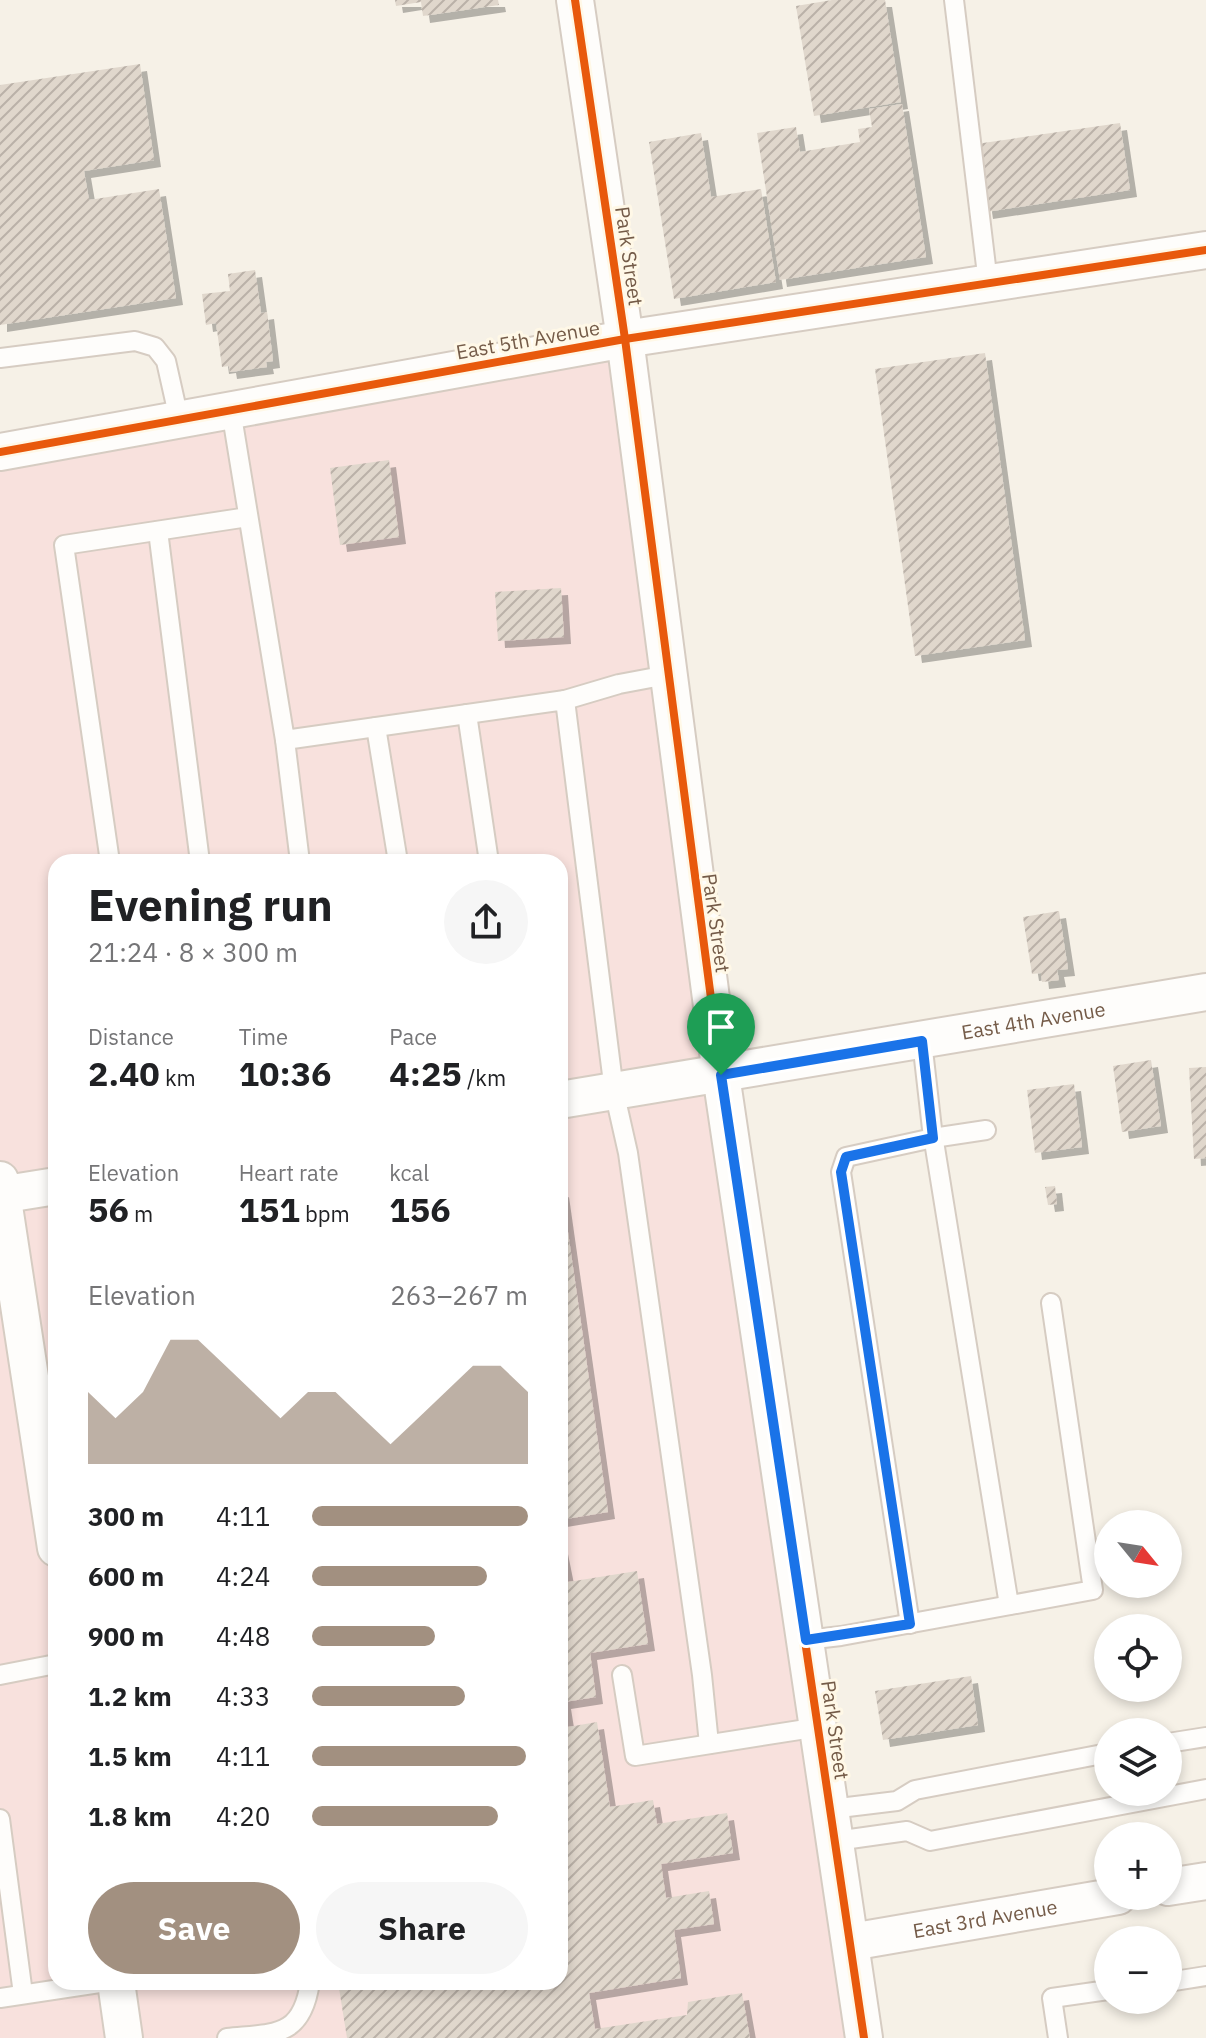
<!DOCTYPE html>
<html lang="en">
<head>
<meta charset="utf-8">
<style>
	:root { --surface:#fff; --page:#f6f6f6; --text:#202124; --muted:#757577; --accent:#a29080 }
	body { margin:0; font-family:"IBM Plex Sans",sans-serif; background:var(--page); color:var(--text); height:100vh; display:flex; flex-direction:column; font-size:30px; white-space:nowrap }
	* { box-sizing:border-box; margin:0 }
	p { font-size:26px; color:var(--muted) }
	.icon { flex:none; width:44px; height:44px; fill:none; stroke:currentColor; stroke-width:2; stroke-linecap:round; stroke-linejoin:round }
	.map { position:relative; flex:1; overflow:hidden }
	.drawer { position:absolute; left:48px; top:854px; width:520px; height:1136px; display:flex; flex-direction:column; background:var(--surface); border-radius:24px; box-shadow:0 4px 12px #0003 }
	.drawer>* { flex:none }
	.needle { width:52px; rotate:120deg }
	.fabs { position:absolute; left:1094px; top:1510px; display:grid; gap:16px }
	.fabs a { display:grid; place-items:center; width:88px; height:88px; border-radius:50%; background:var(--surface); box-shadow:0 4px 12px #0003; font-size:40px }
	.pin { position:absolute; display:grid; place-items:center; width:68px; height:68px; color:#fff; margin:-82px -34px; border-radius:50% 50% 50% 0; rotate:-45deg; box-shadow:0 0 8px #0007 }
	.pin .icon { rotate:45deg }
	.round { display:grid; place-items:center; flex:none; width:84px; height:84px; border-radius:42px; background:var(--page) }
	.head { display:flex; align-items:center; justify-content:space-between; height:136px; padding:0 40px }
	h1 { font-size:44px; font-weight:700; line-height:60px }
	.metrics { display:grid; grid-template-columns:repeat(3,1fr); gap:12px; height:136px; padding:8px 40px }
	.metrics div { display:grid; align-content:center }
	.metrics b { font-size:34px; font-weight:700 }
	.metrics small { font-size:22px; font-weight:400 }
	.metrics p { font-size:22px }
	.chart { height:224px; padding:16px 40px }
	.chart p { display:flex; justify-content:space-between }
	.chart svg { width:100%; height:144px; margin-top:8px; fill:var(--accent); opacity:.7 }
	.button { display:flex; gap:16px; margin-top:auto; padding:16px 40px }
	.button a { flex:1; height:92px; border-radius:48px; background:var(--accent); color:#fff; font-size:32px; font-weight:700; line-height:92px; text-align:center }
	.button a+a { background:var(--page); color:var(--text) }
	ul { padding:0 40px; list-style:none; font-size:26px }
	li { display:grid; grid-template-columns:128px 96px 1fr; align-items:center; height:60px }
	li i { height:20px; border-radius:10px; background:var(--accent) }
	.map>svg:first-child { display:block }
</style>
</head>
<body>
<div class="map">
<svg width="1206" height="2038" viewBox="0 0 1206 2038">
	<defs>
		<pattern id="building-hatch" width="6" height="6" patternUnits="userSpaceOnUse" patternTransform="scale(2)"><rect width="6" height="6" fill="#e0d7cc"/><path d="M-1 1l2-2M0 6l6-6M5 7l2-2" fill="none" stroke="#bab1a8"/></pattern>
		<filter id="shadow"><feDropShadow dx="7" dy="7" stdDeviation="0" flood-color="#0004"/></filter>
	</defs>
	<rect width="100%" height="100%" fill="#f6f1e7"/>
	<path fill="#f8e1dd" fill-rule="evenodd" d="M625,339L862,2038H0V452ZM56,862H560V1982H56Z"/>
	<g fill="url(#building-hatch)" filter="url(#shadow)">
		<polygon points="395,0 498,0 499,5 423,16 421,2 396,6"/>
		<polygon points="832,0 885,0 901,102 814,116 796,6"/>
		<polygon points="140,64 154,160 84,171 89,200 159,189 176,298 0,325 0,85"/>
		<polygon points="902,104 926,257 780,280 757,133 796,127 800,152 860,142 858,129 872,127 869,109"/>
		<polygon points="1120,123 1130,190 986,212 976,144"/>
		<polygon points="701,133 711,197 761,189 776,282 674,299 649,142"/>
		<polygon points="255,270 261,313 267,312 273,361 266,362 267,367 230,372 229,366 222,367 216,323 206,325 202,294 230,291 228,274"/>
		<polygon points="985,353 1025,640 915,656 875,369"/>
		<polygon points="389,460 399,537 340,545 330,468"/>
		<polygon points="561,588 564,637 498,641 495,592"/>
		<polygon points="1059,911 1068,969 1057,970 1059,980 1042,982 1041,973 1032,974 1023,917"/>
		<polygon points="1151,1060 1161,1126 1122,1132 1113,1066"/>
		<polygon points="1206,1067 1206,1158 1194,1159 1189,1068"/>
		<polygon points="1074,1084 1082,1147 1035,1153 1027,1090"/>
		<polygon points="1055,1186 1057,1204 1048,1205 1045,1187"/>
		<polygon points="562,1190 608,1512 560,1520 560,1191"/>
		<polygon points="560,1542 568,1582 637,1571 648,1644 590,1653 596,1697 564,1702 568,1727 597,1722 610,1807 653,1800 657,1824 727,1813 733,1853 661,1864 666,1898 709,1891 714,1924 674,1930 681,1978 589,1993 595,2029 687,2015 688,2002 742,1993 750,2038 347,2038 338,1982 560,1982"/>
		<polygon points="971,1676 978,1725 883,1740 875,1691"/>
	</g>
	<g fill="none" stroke-linecap="round" stroke-linejoin="round">
		<defs>
			<g id="lane">
				<polyline points="954,0 988,283"/>
				<polyline points="0,358 135,341 155,347 166,361 179,419"/>
				<polyline points="231,410 285,740 565,700 614,1091 628,1153 702,1675 709,1744"/>
				<polyline points="158,531 200,862"/>
				<polyline points="565,700 619,684 667,675"/>
				<polyline points="467,714 489,862"/>
				<polyline points="376,727 398,862"/>
				<polyline points="285,740 300,862"/>
				<polyline points="110,862 64,545 248,517"/>
				<polyline points="922,1041 932,1129 1009,1605"/>
				<polyline points="910,1624 841,1172 846,1157 933,1138 986,1130"/>
				<polyline points="806,1640 841,1636 1093,1590 1051,1303"/>
				<polyline points="0,1675 56,1664"/>
				<polyline points="622,1675 635,1756 819,1727"/>
				<polyline points="1168,1743 1206,1737"/>
				<polyline points="831,1809 897,1801 915,1790 1108,1753"/>
				<polyline points="0,1819 23,1994"/>
				<polyline points="836,1841 907,1831 930,1841 1206,1789"/>
				<polyline points="1168,1982 1206,1976"/>
				<polyline points="0,1998 106,1982"/>
				<path d="M227,2038C275,2033 302,2038 310,1982"/>
				<polyline points="1058,2038 1052,1998 1108,1990"/>
			</g>
			<g id="street">
				<polyline points="575,0 625,339 721,1075 864,2038"/>
				<polyline points="0,452 625,339 1206,250"/>
				<path id="s1" d="M560,1100L1206,992"/>
				<polyline points="0,1180 56,1548"/>
				<polyline points="0,1195 56,1186"/>
				<polyline points="1168,1887 1206,1881"/>
				<path id="s2" d="M851,1942L1118,1896"/>
				<polyline points="116,1982 124,2038"/>
			</g>
		</defs>
		<use href="#lane" stroke="#d6ccc2" stroke-width="22"/>
		<use href="#street" stroke="#d6ccc2" stroke-width="40"/>
		<use href="#lane" stroke="#fefdfb" stroke-width="18"/>
		<use href="#street" stroke="#fefdfb" stroke-width="36"/>
		<defs>
			<g id="cycleway">
				<polyline points="575,0 625,339 721,1075 864,2038"/>
				<polyline points="0,452 625,339 1206,250"/>
			</g>
		</defs>
		<use href="#cycleway" stroke="#fff8e7" stroke-width="13"/>
		<use href="#cycleway" stroke="#e8590c" stroke-width="8"/>
	</g>
	<g fill="none" stroke-linecap="round" stroke-linejoin="round">
		<defs>
			<polygon id="route" points="922,1041 933,1138 846,1157 841,1172 910,1624 806,1640 721,1075"/>
		</defs>
		<use href="#route" stroke="#fff" stroke-width="16"/>
		<use href="#route" stroke="#1a73e8" stroke-width="10"/>
	</g>
	<g text-anchor="middle" stroke-width="6" stroke-linejoin="round" paint-order="stroke">
		<g font-size="20" fill="#745b48" stroke="#fff8e7">
			<text transform="translate(629 256) rotate(82)" y="7">Park Street</text>
			<text transform="translate(528 340) rotate(-10)" y="7">East 5th Avenue</text>
			<text transform="translate(716 923) rotate(82)" y="7">Park Street</text>
			<text dy="7" stroke="none"><textPath href="#s1" startOffset="480">East 4th Avenue</textPath></text>
			<text transform="translate(835 1730) rotate(82)" y="7">Park Street</text>
			<text dy="7" stroke="none"><textPath href="#s2" startOffset="136">East 3rd Avenue</textPath></text>
		</g>
	</g>
</svg>
<div class="fabs">
<a><svg class="needle" viewBox="-14 -14 28 28"><path d="M0-13l5 13h-10z" fill="#e53935"/><path d="M0 13l5-13h-10z" fill="#757577"/></svg></a>
<a><svg class="icon" aria-label="locate" viewBox="0 0 24 24"><circle cx="12" cy="12" r="6"/><path d="M12 2v4M12 18v4M2 12h4M18 12h4"/></svg></a>
<a><svg class="icon" aria-label="layers" viewBox="0 0 24 24"><path d="M12 4l9 5-9 5-9-5zM3 14l9 5 9-5"/></svg></a>
<a>+</a>
<a>−</a>
</div>
<div class="pin" style="left:721px;top:1075px;background:#1e9e55"><svg class="icon" aria-label="arrive" viewBox="0 0 24 24"><path d="M6 21V4h12l-3 4 3 4H6"/></svg></div>
<section class="drawer">
<div class="head"><div><h1>Evening run</h1><p>21:24 · 8 × 300 m</p></div><a class="round"><svg class="icon" aria-label="share" viewBox="0 0 24 24"><path d="M12 15V3M7 8l5-5 5 5M5 13v7h14v-7"/></svg></a></div>
<div class="metrics">
<div><p>Distance</p><b>2.40<small> km</small></b></div>
<div><p>Time</p><b>10:36</b></div>
<div><p>Pace</p><b>4:25<small> /km</small></b></div>
</div>
<div class="metrics">
<div><p>Elevation</p><b>56<small> m</small></b></div>
<div><p>Heart rate</p><b>151<small> bpm</small></b></div>
<div><p>kcal</p><b>156</b></div>
</div>
<div class="chart"><p><span>Elevation</span>263–267 m</p>
<svg viewBox="0 0 160 44" preserveAspectRatio="none"><path d="M0 44V22L10 30L20 22L30 6L40 6L50 14L60 22L70 30L80 22L90 22L100 30L110 38L120 30L130 22L140 14L150 14L160 22V44z"/></svg>
</div>
<ul>
<li><b>300 m</b>4:11<i style="width:100%"></i></li>
<li><b>600 m</b>4:24<i style="width:81%"></i></li>
<li><b>900 m</b>4:48<i style="width:57%"></i></li>
<li><b>1.2 km</b>4:33<i style="width:71%"></i></li>
<li><b>1.5 km</b>4:11<i style="width:99%"></i></li>
<li><b>1.8 km</b>4:20<i style="width:86%"></i></li>
</ul>
<div class="button"><a>Save</a><a>Share</a></div>
</section>
</div>
</body>
</html>
